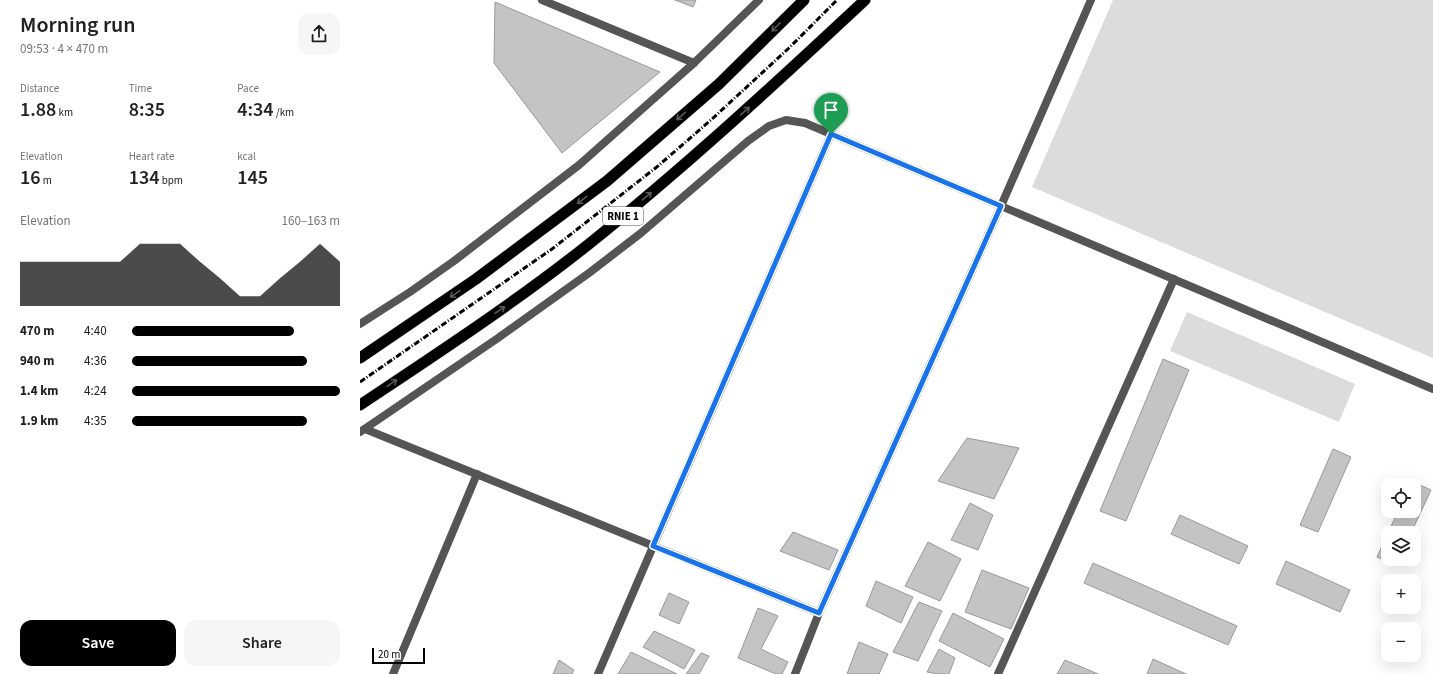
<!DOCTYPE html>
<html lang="en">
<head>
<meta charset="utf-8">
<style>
	:root { --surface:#fff; --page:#f6f6f6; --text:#202124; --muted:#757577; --accent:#000 }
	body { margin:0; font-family:"Source Sans 3",sans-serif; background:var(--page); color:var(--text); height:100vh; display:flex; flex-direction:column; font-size:15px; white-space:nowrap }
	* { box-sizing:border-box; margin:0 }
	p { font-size:13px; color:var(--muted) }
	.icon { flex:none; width:22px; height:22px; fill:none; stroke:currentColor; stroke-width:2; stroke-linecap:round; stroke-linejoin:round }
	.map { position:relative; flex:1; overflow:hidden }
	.drawer { display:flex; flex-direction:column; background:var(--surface); width:360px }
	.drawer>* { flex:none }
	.controls { position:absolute; left:1021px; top:478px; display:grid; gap:8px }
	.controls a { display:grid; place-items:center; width:40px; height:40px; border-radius:8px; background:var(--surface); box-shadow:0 4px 16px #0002; font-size:20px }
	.scale { position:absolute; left:12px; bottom:10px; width:53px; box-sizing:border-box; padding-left:4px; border:2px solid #000; border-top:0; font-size:11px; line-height:14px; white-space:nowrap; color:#000; -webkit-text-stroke:3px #fff; paint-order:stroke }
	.pin { position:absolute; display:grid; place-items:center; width:34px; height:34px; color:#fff; margin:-41px -17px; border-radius:50% 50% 50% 0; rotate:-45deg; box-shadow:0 0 4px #0007 }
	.pin .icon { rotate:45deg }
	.round { display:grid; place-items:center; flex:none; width:42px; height:42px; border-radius:12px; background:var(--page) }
	.head { display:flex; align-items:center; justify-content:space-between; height:68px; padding:0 20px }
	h1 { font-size:22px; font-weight:600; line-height:30px }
	.metrics { display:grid; grid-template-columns:repeat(3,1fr); gap:6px; height:68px; padding:4px 20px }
	.metrics div { display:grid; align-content:center }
	.metrics b { font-size:20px; font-weight:600 }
	.metrics small { font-size:11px; font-weight:400 }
	.metrics p { font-size:11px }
	.chart { height:112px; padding:8px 20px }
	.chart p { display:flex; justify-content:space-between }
	.chart svg { width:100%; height:72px; margin-top:4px; fill:var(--accent); opacity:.7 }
	.button { display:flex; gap:8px; margin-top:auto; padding:8px 20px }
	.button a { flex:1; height:46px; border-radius:12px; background:var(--accent); color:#fff; font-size:16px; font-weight:600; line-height:46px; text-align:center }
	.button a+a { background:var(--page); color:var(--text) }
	ul { padding:0 20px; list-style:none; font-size:13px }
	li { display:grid; grid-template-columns:64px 48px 1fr; align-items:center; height:30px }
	li i { height:10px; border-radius:5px; background:var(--accent) }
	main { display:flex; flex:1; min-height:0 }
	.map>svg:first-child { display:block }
</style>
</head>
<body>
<main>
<section class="drawer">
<div class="head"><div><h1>Morning run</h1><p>09:53 · 4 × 470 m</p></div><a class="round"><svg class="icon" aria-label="share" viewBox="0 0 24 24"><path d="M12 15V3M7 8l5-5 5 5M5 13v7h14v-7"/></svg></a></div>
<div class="metrics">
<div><p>Distance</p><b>1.88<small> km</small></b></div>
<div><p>Time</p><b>8:35</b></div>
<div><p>Pace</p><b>4:34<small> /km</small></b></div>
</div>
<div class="metrics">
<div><p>Elevation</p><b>16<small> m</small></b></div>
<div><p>Heart rate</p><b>134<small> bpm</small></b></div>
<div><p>kcal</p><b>145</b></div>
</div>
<div class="chart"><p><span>Elevation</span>160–163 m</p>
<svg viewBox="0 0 160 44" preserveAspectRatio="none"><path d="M0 44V17L10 17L20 17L30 17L40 17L50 17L60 6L70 6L80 6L90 17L100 27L110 38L120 38L130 27L140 17L150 6L160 17V44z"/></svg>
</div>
<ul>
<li><b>470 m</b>4:40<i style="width:78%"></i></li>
<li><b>940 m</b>4:36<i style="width:84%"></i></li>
<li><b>1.4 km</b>4:24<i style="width:100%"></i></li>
<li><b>1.9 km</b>4:35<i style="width:84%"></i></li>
</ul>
<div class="button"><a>Save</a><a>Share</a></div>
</section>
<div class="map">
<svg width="1073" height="674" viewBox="0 0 1073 674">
	<rect width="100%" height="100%" fill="#fff"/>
	<g fill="#dcdcdc">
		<polygon points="753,0 1073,0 1073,358 672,187"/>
		<polygon points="827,312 995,384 979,422 810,351"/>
	</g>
	<g fill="#c4c4c4" stroke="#999">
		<polygon points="315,0 336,0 333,7"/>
		<polygon points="135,2 300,72 202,153 134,63"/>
		<polygon points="803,359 829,370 766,521 740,511"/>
		<polygon points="607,438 659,448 634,499 578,481"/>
		<polygon points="973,449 991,457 958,532 940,525"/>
		<polygon points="1051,481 1071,490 1051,533 1028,533 1028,559 1039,559 1036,566 1017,557 1038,511 1054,511 1054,485 1049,485"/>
		<polygon points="610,503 633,515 618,550 591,540"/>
		<polygon points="820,515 888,546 879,564 811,534"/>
		<polygon points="433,532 478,550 469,570 420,551"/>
		<polygon points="568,542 601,559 580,601 545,586"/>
		<polygon points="926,561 990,590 980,612 916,584"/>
		<polygon points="733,563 877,626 868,645 724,583"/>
		<polygon points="622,570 669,588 651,629 605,612"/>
		<polygon points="516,581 553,597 541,623 506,606"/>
		<polygon points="309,593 329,602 319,624 299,615"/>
		<polygon points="559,602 582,611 558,661 533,652"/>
		<polygon points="398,608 418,616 401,649 428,662 422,674 416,674 378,658"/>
		<polygon points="593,613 644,639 630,667 579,641"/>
		<polygon points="294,631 335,650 324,669 283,647"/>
		<polygon points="499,642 528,654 519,674 487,674"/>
		<polygon points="579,649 595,658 589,674 577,674 567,672"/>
		<polygon points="271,652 317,674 258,674"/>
		<polygon points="341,653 349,656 339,674 326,674"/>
		<polygon points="793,659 826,674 787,674"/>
		<polygon points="199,660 214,670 212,674 193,674"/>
		<polygon points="705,660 738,674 697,674"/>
	</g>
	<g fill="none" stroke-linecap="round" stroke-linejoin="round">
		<defs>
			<g id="trunk">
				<polyline points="0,358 116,279 247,181 359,84 444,0"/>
				<path d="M0,405C78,353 156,302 229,244C325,167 415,84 505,0"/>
			</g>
		</defs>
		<use href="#trunk" stroke="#dbdbdb" stroke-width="12"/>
		<g stroke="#555" stroke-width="8">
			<polyline points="182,0 334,63"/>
			<polyline points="0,324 50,292 94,261 219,165 334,63 399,0"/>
			<polyline points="5,429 459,613"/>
			<polyline points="0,432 138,338 229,273 281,233 388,141 409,126 426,120 445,123"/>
			<polyline points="33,674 117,474"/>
			<polyline points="238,674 471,134"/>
			<polyline points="435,674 459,613 641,206 731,0"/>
			<polyline points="638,674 814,279"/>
		</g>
		<polyline stroke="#555" stroke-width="8" points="445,123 1073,389"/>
		<use href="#trunk" stroke="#000" stroke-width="11"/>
		<polyline stroke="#000" stroke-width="3" stroke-dasharray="6 2 1 2" stroke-linecap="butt" points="0,382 192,249 298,166 352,119 429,48 477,0"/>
	</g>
	<defs><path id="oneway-shaft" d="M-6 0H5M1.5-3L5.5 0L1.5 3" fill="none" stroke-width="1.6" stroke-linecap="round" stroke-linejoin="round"/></defs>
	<g stroke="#595959">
		<use href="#oneway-shaft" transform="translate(416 27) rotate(135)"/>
		<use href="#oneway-shaft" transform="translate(385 111) rotate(-42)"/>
		<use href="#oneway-shaft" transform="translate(321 116) rotate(139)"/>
		<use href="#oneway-shaft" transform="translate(287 196) rotate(-40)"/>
		<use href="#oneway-shaft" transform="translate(222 200) rotate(142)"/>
		<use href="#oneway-shaft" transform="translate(95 294) rotate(146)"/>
		<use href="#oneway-shaft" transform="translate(140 310) rotate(-35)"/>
		<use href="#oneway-shaft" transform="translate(32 383) rotate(-34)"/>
	</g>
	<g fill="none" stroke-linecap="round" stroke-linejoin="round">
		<defs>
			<polygon id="route" points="471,134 641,206 459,613 293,546"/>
		</defs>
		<use href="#route" stroke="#fff" stroke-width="8"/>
		<use href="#route" stroke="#1a73e8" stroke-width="5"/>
	</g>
	<g text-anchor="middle" stroke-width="3" stroke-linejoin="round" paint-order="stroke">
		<rect fill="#fff" stroke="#4c4c4c" stroke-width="1" x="243" y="207" width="40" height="18" rx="3"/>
		<g font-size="11" font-weight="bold" fill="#000">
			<text x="263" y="220">RNIE 1</text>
		</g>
	</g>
</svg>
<div class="controls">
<a><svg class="icon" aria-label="locate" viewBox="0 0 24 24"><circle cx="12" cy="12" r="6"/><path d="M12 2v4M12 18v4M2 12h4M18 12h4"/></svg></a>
<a><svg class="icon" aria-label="layers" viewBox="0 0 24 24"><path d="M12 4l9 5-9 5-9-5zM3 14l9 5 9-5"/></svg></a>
<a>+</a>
<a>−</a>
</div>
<div class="scale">20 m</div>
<div class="pin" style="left:471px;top:134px;background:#1e9e55"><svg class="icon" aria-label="arrive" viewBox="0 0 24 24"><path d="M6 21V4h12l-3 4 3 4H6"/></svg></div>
</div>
</main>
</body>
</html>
